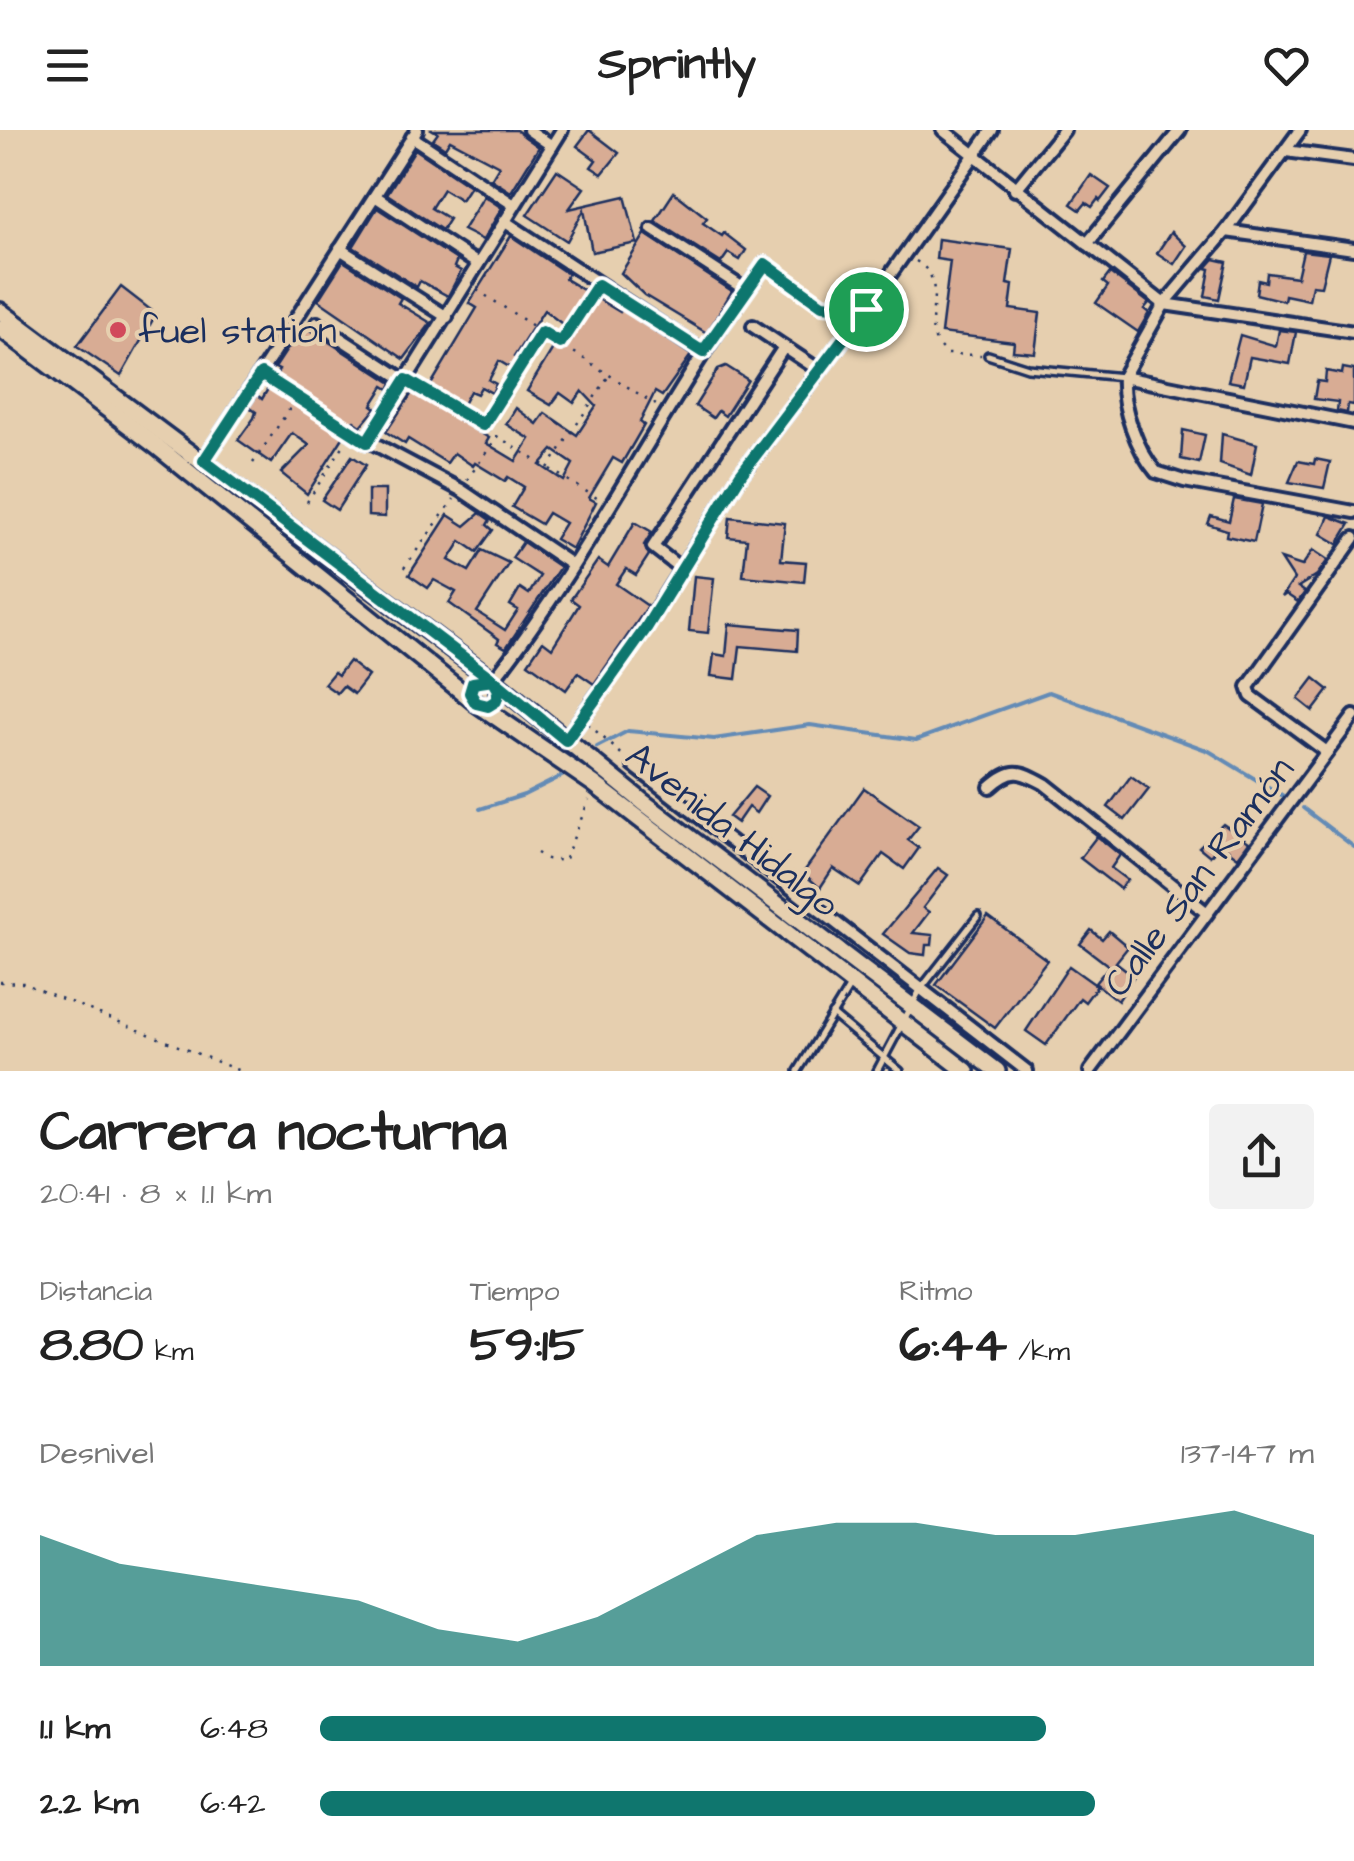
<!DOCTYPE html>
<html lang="es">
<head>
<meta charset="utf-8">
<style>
	:root { --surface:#fff; --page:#f2f2f2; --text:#222; --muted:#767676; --accent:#0f766e }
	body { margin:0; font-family:"Architects Daughter",sans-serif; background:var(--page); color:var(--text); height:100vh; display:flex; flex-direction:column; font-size:38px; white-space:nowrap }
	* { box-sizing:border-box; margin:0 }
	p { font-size:32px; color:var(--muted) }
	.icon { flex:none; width:55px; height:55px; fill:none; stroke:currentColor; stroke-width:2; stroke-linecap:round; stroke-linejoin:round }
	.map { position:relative; height:941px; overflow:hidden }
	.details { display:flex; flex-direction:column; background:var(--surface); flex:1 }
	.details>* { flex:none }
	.pin { position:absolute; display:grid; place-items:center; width:85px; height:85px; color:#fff; margin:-42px; border:5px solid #fff; border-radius:50%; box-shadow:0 2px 10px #0007 }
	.round { display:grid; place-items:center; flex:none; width:105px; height:105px; border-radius:10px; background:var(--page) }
	.head { display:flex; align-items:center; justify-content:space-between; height:170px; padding:0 40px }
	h1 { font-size:55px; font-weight:700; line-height:75px }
	.figures { display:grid; grid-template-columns:repeat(3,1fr); gap:15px; height:170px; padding:10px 40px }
	.figures div { display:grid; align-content:center }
	.figures b { font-size:50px; font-weight:700 }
	.figures small { font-size:28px; font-weight:400 }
	.figures p { font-size:28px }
	.chart { height:280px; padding:20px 40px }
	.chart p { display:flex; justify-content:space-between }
	.chart svg { width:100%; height:180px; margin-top:10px; fill:var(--accent); opacity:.7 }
	ul { padding:0 40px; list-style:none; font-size:32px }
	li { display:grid; grid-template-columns:160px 120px 1fr; align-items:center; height:75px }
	li i { height:25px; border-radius:12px; background:var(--accent) }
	header { display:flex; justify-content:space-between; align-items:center; height:130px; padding:0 40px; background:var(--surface); font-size:45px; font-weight:700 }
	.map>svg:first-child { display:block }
</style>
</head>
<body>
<header><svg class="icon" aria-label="menu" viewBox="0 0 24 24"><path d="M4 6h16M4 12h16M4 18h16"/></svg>Sprintly<svg class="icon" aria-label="heart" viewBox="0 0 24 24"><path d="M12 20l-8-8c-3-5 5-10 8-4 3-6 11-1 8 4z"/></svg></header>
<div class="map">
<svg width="1354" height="941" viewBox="0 0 1354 941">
	<rect width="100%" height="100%" fill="#e6cfaf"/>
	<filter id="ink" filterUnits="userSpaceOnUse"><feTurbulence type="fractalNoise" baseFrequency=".01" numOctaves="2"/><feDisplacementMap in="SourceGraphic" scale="20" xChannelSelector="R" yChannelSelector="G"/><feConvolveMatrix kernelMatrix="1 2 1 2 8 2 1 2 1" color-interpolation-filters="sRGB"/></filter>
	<g filter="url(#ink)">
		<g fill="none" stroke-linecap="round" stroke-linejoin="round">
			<g stroke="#648bb6" stroke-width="4">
				<polyline points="597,617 628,601 714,609 810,595 916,610 1049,562 1209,621 1285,667"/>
				<polyline points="1303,678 1354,717"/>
				<polyline points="480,679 524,665 568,643"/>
			</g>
		</g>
		<g fill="#d8ac94" stroke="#1b2f5e" stroke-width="2.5" fill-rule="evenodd">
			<polygon points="433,0 516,0 539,17 511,62 491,49 499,36 450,10 445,18 433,10 438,3"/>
			<polygon points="589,0 619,23 602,44 591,37 596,30 577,16"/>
			<polygon points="415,19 470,56 461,70 443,59 431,78 449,89 442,100 387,64"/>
			<polygon points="557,40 584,58 569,79 625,66 637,113 592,122 584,80 567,111 527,85"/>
			<polygon points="1091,45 1110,58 1100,71 1098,69 1092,77 1086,73 1080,80 1071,74"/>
			<polygon points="674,62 707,88 703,93 722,106 724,103 746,120 740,130 728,123 721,133 655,91"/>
			<polygon points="484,66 502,78 483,110 463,100"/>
			<polygon points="377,78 457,130 454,137 461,141 448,166 420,151 417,157 353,117"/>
			<polygon points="1171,102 1186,116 1174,134 1157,123"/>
			<polygon points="645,104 732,161 707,203 644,165 621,143"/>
			<path d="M511,106L568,144L565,149L620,182L622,179L691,225L662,266L655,262L640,292L644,295L622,333L613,328L589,368L596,372L572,419L555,409L565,393L548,383L541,394L512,377L524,357L508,347L505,351L475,333L473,336L454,323L447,333L408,309L405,314L386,302L416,257L426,263L477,178L469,173ZM544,180L574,203L563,220L555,215L527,261L551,275L560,263L574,273L582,261L596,276L577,305L545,283L537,294L516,278L506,294L530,309L516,331L486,313L489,308L458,289L459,282L470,261L477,264L481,257L492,263L496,254L489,250L499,231L511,238L517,229L514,227ZM553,320L573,334L564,351L540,335Z"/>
			<polygon points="938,109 1012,119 1007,154 1013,155 1010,179 1040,183 1035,223 1013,221 1014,212 941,203 950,131 936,129"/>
			<polygon points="1303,121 1329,124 1321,156 1312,155 1309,170 1285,165 1284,171 1256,164 1258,150 1266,152 1267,143 1297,147"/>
			<polygon points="1214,129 1227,132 1219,169 1205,166 1210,139 1206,138"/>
			<polygon points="343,131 401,168 398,173 431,193 404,229 318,170"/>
			<polygon points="1110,143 1149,173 1144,179 1149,183 1138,202 1096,173 1108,156 1103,152"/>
			<polygon points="121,157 156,184 121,246 77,216"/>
			<polygon points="303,195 392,253 389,259 384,256 372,275 376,278 361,296 354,291 345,297 344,306 307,364 281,343 309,315 292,303 271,333 238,310 254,288 256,282 249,277 257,265 262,269 279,240 275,238"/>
			<polygon points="1279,200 1296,202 1290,234 1250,227 1244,254 1228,251 1240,205 1276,216"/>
			<polygon points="726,236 748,250 725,286 718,281 713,288 695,276 718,239"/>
			<polygon points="1343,238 1354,240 1354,275 1348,274 1347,283 1337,281 1338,272 1314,269 1317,251 1325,252 1326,241 1342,244"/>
			<polygon points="1183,300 1205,305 1199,333 1181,329"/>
			<polygon points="1222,304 1257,314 1251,345 1220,334"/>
			<polygon points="352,326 366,335 337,380 322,370"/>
			<polygon points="1315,329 1330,332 1324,358 1289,352 1298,331 1314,334"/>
			<polygon points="368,360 385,360 385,387 368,386"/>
			<polygon points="1234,369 1262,374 1254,412 1226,406 1227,400 1208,394 1211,386 1229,391"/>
			<polygon points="480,383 490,390 487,395 493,400 477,422 461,411 449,430 469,441 482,420 509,433 477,482 505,500 518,480 510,475 520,458 529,464 540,446 512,428 523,412 560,437 506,518 497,513 499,509 449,473 456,462 434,450 428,458 409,445 448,385 465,396"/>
			<polygon points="1329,386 1350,394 1338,414 1321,404"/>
			<polygon points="730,387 785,393 781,430 806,432 804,452 743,446 747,409 728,407"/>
			<polygon points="635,392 652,402 644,415 649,425 636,445 626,439 616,454 648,476 594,554 578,543 566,560 528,533 543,511 552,518 579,475 571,469 598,430 608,437"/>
			<polygon points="1313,420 1328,430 1317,445 1298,457 1305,462 1298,472 1286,464 1282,467 1294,449 1281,429 1302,436"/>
			<polygon points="694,446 714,448 708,503 689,501"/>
			<polygon points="729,494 798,500 797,521 740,516 736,549 711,546 714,524 726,526"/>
			<polygon points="349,531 368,546 354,564 343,556 337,563 324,554 334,542 338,545"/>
			<polygon points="1314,548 1329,560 1313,581 1298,569"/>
			<polygon points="1131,646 1149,659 1125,690 1108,677"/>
			<polygon points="754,657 767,666 756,683 748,677 737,693 729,687"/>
			<polygon points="864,658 919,696 908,710 919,718 904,739 883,724 860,756 833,738 820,758 803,743"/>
			<polygon points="1223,694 1249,712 1238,727 1220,714 1210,726 1199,717"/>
			<polygon points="1097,706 1120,725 1111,738 1127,750 1120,759 1080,728"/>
			<polygon points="938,738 948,745 923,778 929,782 913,803 933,805 932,815 926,815 925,825 910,823 883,804"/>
			<polygon points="988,786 1047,830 995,898 936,855"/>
			<polygon points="1091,800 1102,809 1109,801 1128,817 1116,832 1134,846 1118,871 1095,853 1109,836 1080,814"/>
			<polygon points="1069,836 1097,856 1085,872 1080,868 1046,915 1026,901"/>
		</g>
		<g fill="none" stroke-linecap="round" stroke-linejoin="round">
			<defs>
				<g id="lane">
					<polyline points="988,225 1028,238 1123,247"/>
					<polyline points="832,884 900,941"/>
					<polyline points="798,941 851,854"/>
					<polyline points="877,941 920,860 978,786"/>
				</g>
				<g id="street">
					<polyline points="529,0 552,16"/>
					<polyline points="943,0 1164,174 1354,202"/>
					<path d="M1300,0L1226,101L1164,174L1123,247C1121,277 1137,320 1156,342L1184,351L1354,382"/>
					<polyline points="412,7 514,75"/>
					<polyline points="1286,21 1354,30"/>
					<polyline points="1015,60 1064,0"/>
					<polyline points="375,66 478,134"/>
					<polyline points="504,91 703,222"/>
					<polyline points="652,99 746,160"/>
					<polyline points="1226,101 1354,119"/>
					<polyline points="1087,114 1180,0"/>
					<polyline points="340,119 447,187"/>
					<polyline points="317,193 406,251"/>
					<polyline points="753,196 819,240"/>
					<polyline points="1123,247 1354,293"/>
					<polyline points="352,302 461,360 572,435"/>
					<polyline points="367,312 562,0"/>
					<polyline points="204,331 417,0"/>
					<polyline points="680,438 653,417 784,217"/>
					<path d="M496,555V571L488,576L476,573L470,563L473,553L483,549L493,550C595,420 666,267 765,134"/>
					<polyline points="566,610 645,497 741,344 866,179 992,0"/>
					<polyline points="1327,622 1251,566 1248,557 1354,408"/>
					<polyline points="634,636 1027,941"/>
					<path d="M990,657C1012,637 1020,640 1045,654L1207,783"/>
					<polyline points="1090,941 1354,586"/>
				</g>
				<g id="primary">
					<polyline points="0,181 493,550 643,672 997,941"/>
					<polyline points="0,198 155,315 476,573 594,654 966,941"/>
				</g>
			</defs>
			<use href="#lane" stroke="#1b2f5e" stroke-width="12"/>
			<use href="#street" stroke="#1b2f5e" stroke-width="18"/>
			<use href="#primary" stroke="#1b2f5e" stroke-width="22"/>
			<g stroke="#1b2f5e" stroke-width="2.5" stroke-dasharray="2.5 8" stroke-linecap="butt">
				<path d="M916,131C956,155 911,199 948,224L981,225"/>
				<polyline points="775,138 822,175 854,178"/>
				<polyline points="477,160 659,277"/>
				<polyline points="561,212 592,164"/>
				<polyline points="272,250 345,297"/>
				<polyline points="416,256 600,370"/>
				<polyline points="484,293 541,203"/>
				<polyline points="253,333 297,268"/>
				<polyline points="548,338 610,244"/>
				<polyline points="467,350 497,307"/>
				<polyline points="307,372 347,310"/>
				<polyline points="404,438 454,369"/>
				<polyline points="588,594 627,629"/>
				<polyline points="537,723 547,729 564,731 589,670"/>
				<polyline points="0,852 23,853 240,941"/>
			</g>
			<use href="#lane" stroke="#e6cfaf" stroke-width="5"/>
			<use href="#street" stroke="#e6cfaf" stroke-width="10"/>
			<use href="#primary" stroke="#e6cfaf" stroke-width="15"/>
		</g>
	</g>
	<g fill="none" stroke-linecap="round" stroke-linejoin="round" filter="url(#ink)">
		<defs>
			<polyline id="route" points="866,179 822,175 765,134 703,222 598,155 560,213 542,202 483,295 406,250 367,312 261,244 204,331 493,550 473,553 470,563 476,573 488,576 496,571 499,560 493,550 566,610 646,498 741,344 866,179"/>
		</defs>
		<use href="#route" stroke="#fff" stroke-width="20"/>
		<use href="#route" stroke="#0f766e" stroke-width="12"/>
	</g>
	<circle fill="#d1495b" stroke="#e6cfaf" stroke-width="4" cx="118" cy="200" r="10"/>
	<g text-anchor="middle" stroke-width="8" stroke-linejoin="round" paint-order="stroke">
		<g font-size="38" fill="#1b2f5e" stroke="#e6cfaf" text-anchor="start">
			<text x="138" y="213">fuel station</text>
		</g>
		<g font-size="38" fill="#1b2f5e" stroke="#e6cfaf">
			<text transform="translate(733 699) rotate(38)" y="13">Avenida Hidalgo</text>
			<text transform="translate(1198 746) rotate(-53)" y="13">Calle San Ramón</text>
		</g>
	</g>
</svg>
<div class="pin" style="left:866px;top:179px;background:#1e9e55"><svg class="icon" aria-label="arrive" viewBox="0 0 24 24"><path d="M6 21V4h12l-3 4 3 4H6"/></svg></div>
</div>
<section class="details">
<div class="head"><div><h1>Carrera nocturna</h1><p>20:41 · 8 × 1.1 km</p></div><a class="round"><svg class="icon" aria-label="share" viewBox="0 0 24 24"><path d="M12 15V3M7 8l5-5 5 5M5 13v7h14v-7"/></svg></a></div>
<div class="figures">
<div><p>Distancia</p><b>8.80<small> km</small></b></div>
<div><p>Tiempo</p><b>59:15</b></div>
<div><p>Ritmo</p><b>6:44<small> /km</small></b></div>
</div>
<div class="chart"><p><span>Desnivel</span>137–147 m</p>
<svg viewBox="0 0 160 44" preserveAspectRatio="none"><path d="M0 44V12L10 19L20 22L30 25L40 28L50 35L60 38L70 32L80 22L90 12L100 9L110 9L120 12L130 12L140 9L150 6L160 12V44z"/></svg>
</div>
<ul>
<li><b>1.1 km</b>6:48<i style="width:73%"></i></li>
<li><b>2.2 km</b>6:42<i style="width:78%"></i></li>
</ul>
</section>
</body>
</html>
